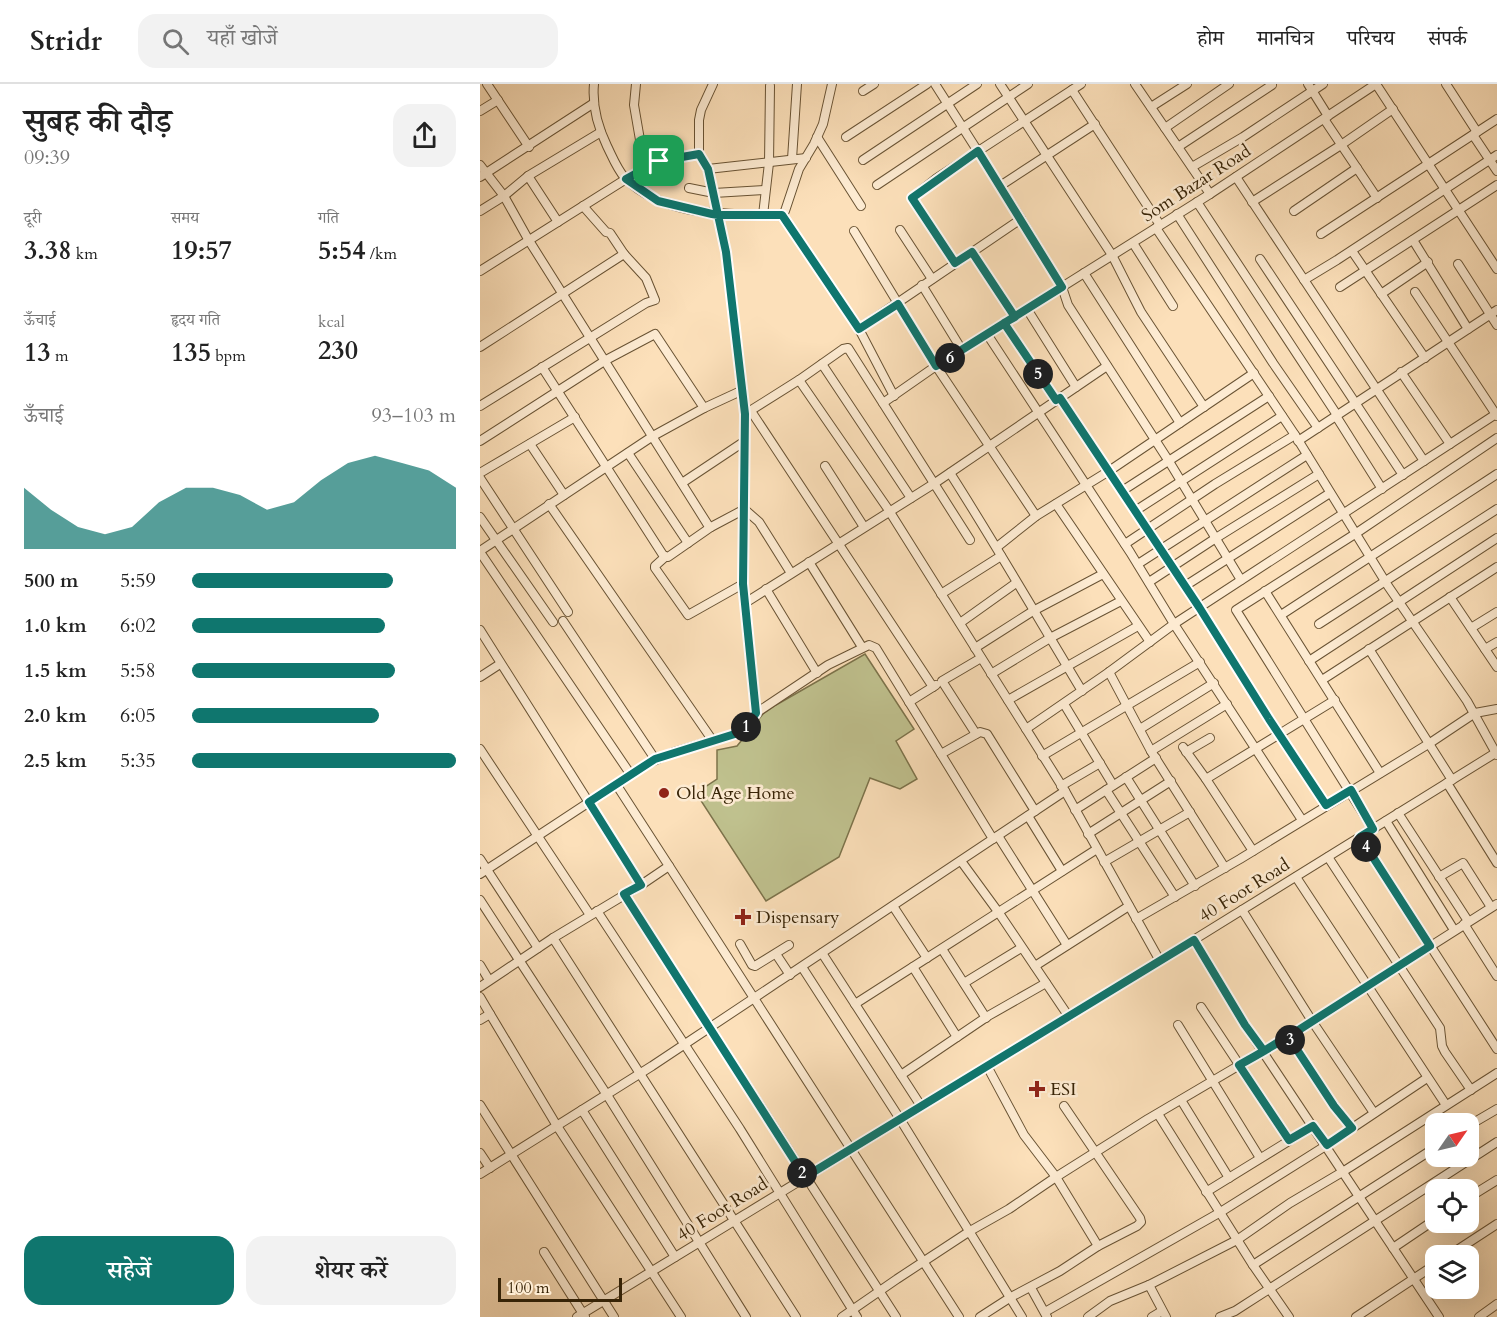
<!DOCTYPE html>
<html lang="hi">
<head>
<meta charset="utf-8">
<style>
	:root { --surface:#fff; --page:#f2f2f2; --text:#222; --muted:#767676; --line:#e0e0e0; --accent:#0f766e }
	body { margin:0; font-family:Cardo,"Noto Serif Devanagari",serif; background:var(--page); color:var(--text); height:100vh; display:flex; flex-direction:column; font-size:22px; white-space:nowrap }
	* { box-sizing:border-box; margin:0 }
	p { font-size:20px; color:var(--muted) }
	.icon { flex:none; width:33px; height:33px; fill:none; stroke:currentColor; stroke-width:2; stroke-linecap:round; stroke-linejoin:round }
	.map { position:relative; flex:1; overflow:hidden }
	.drawer { display:flex; flex-direction:column; background:var(--surface); width:480px }
	.drawer>* { flex:none }
	.needle { width:39px; rotate:56deg }
	.buttons { position:absolute; left:945px; top:1029px; display:grid; gap:12px }
	.buttons a { display:grid; place-items:center; width:54px; height:54px; border-radius:12px; background:var(--surface); box-shadow:0 6px 24px #0002; font-size:30px }
	.scale { position:absolute; left:18px; bottom:15px; width:124px; box-sizing:border-box; padding-left:6px; border:3px solid #382407; border-top:0; font-size:16px; line-height:21px; white-space:nowrap; color:#382407; -webkit-text-stroke:4px #fdebd2; paint-order:stroke }
	.pin { position:absolute; display:grid; place-items:center; width:51px; height:51px; color:#fff; margin:-26px; border-radius:12px; box-shadow:0 3px 9px #0006 }
	.km { position:absolute; width:30px; height:30px; margin:-15px; border-radius:50%; background:#222; color:#fff; font-size:16px; line-height:30px; text-align:center }
	.round { display:grid; place-items:center; flex:none; width:63px; height:63px; border-radius:18px; background:var(--page) }
	.head { display:flex; align-items:center; justify-content:space-between; height:102px; padding:0 24px }
	h1 { font-size:33px; font-weight:600; line-height:45px }
	.figures { display:grid; grid-template-columns:repeat(3,1fr); gap:9px; height:102px; padding:6px 24px }
	.figures div { display:grid; align-content:center }
	.figures b { font-size:26px; font-weight:600 }
	.figures small { font-size:16px; font-weight:400 }
	.figures p { font-size:16px }
	.chart { height:168px; padding:12px 24px }
	.chart p { display:flex; justify-content:space-between }
	.chart svg { width:100%; height:108px; margin-top:6px; fill:var(--accent); opacity:.7 }
	.primary-button { display:flex; gap:12px; margin-top:auto; padding:12px 24px }
	.primary-button a { flex:1; height:69px; border-radius:18px; background:var(--accent); color:#fff; font-size:24px; font-weight:600; line-height:69px; text-align:center }
	.primary-button a+a { background:var(--page); color:var(--text) }
	ul { padding:0 24px; list-style:none; font-size:20px }
	li { display:grid; grid-template-columns:96px 72px 1fr; align-items:center; height:45px }
	li i { height:15px; border-radius:8px; background:var(--accent) }
	header { display:flex; align-items:center; gap:36px; box-sizing:border-box; height:84px; padding:0 30px; background:var(--surface); border-bottom:2px solid var(--line) }
	header strong { font-size:28px }
	nav { display:flex; gap:33px; margin-inline-start:auto; font-size:21px }
	.search { width:420px; height:54px; background:var(--page); display:flex; align-items:center; gap:15px; box-sizing:border-box; padding:0 21px; border-radius:18px; color:var(--muted); font-size:22px }
	main { display:flex; flex:1; min-height:0 }
	.map>svg:first-child { display:block }
</style>
</head>
<body>
<header>
<strong>Stridr</strong>
<div class="search"><svg class="icon" aria-label="search" viewBox="0 0 24 24"><circle cx="10" cy="10" r="6"/><path d="M15 15l6 6"/></svg>यहाँ खोजें</div>
<nav><a>होम</a><a>मानचित्र</a><a>परिचय</a><a>संपर्क</a></nav>
</header>
<main>
<section class="drawer">
<div class="head"><div><h1>सुबह की दौड़</h1><p>09:39</p></div><a class="round"><svg class="icon" aria-label="share" viewBox="0 0 24 24"><path d="M12 15V3M7 8l5-5 5 5M5 13v7h14v-7"/></svg></a></div>
<div class="figures">
<div><p>दूरी</p><b>3.38<small> km</small></b></div>
<div><p>समय</p><b>19:57</b></div>
<div><p>गति</p><b>5:54<small> /km</small></b></div>
</div>
<div class="figures">
<div><p>ऊँचाई</p><b>13<small> m</small></b></div>
<div><p>हृदय गति</p><b>135<small> bpm</small></b></div>
<div><p>kcal</p><b>230</b></div>
</div>
<div class="chart"><p><span>ऊँचाई</span>93–103 m</p>
<svg viewBox="0 0 160 44" preserveAspectRatio="none"><path d="M0 44V19L10 28L20 35L30 38L40 35L50 25L60 19L70 19L80 22L90 28L100 25L110 16L120 9L130 6L140 9L150 12L160 19V44z"/></svg>
</div>
<ul>
<li><b>500 m</b>5:59<i style="width:76%"></i></li>
<li><b>1.0 km</b>6:02<i style="width:73%"></i></li>
<li><b>1.5 km</b>5:58<i style="width:77%"></i></li>
<li><b>2.0 km</b>6:05<i style="width:71%"></i></li>
<li><b>2.5 km</b>5:35<i style="width:100%"></i></li>
</ul>
<div class="primary-button"><a>सहेजें</a><a>शेयर करें</a></div>
</section>
<div class="map">
<svg width="1017" height="1233" viewBox="0 0 1017 1233">
	<rect width="100%" height="100%" fill="#fce0ba"/>
	<filter id="stains"><feTurbulence type="fractalNoise" baseFrequency=".00333" numOctaves="4"/><feColorMatrix values="0 0 0 0 .2 0 0 0 0 .09 0 0 0 0 .02 0 0 0 .5 -.17"/></filter>
	<radialGradient id="worn" r=".72"><stop offset=".6" stop-color="#630" stop-opacity="0"/><stop offset="1" stop-color="#630" stop-opacity=".3"/></radialGradient>
	<polygon fill="#c0c28f" stroke="#7c734b" stroke-width="1.5" points="385,570 434,645 416,657 437,695 420,705 390,694 359,773 286,817 216,709 237,695 237,666 257,662 283,630 296,621"/>
	<g fill="none" stroke-linecap="round" stroke-linejoin="round">
		<defs>
			<g id="minor">
				<polyline points="7,0 49,63"/>
				<path d="M114,0C112,21 118,43 127,62C132,72 137,85 145,94C184,133 245,130 296,131H302L305,127L319,85L334,60L343,40L352,0"/>
				<polyline points="156,0 154,21 165,85"/>
				<polyline points="233,0 221,26 219,36 219,70 228,85 246,168 265,330 263,500 276,629"/>
				<polyline points="520,0 632,171 661,228 724,323"/>
				<polyline points="655,0 730,110"/>
				<polyline points="828,0 848,32"/>
				<polyline points="896,0 1017,185"/>
				<polyline points="966,0 997,48"/>
				<polyline points="592,6 680,141"/>
				<polyline points="383,7 394,0"/>
				<polyline points="671,23 707,0"/>
				<polyline points="0,27 18,16"/>
				<polyline points="844,35 897,114"/>
				<polyline points="685,44 749,0"/>
				<polyline points="993,51 1017,87"/>
				<polyline points="337,53 381,122"/>
				<polyline points="366,53 447,0"/>
				<polyline points="698,63 792,1"/>
				<polyline points="312,75 317,0"/>
				<polyline points="383,76 497,0"/>
				<polyline points="0,81 24,112 48,155 228,441 231,443 263,426"/>
				<polyline points="712,83 763,53 843,0"/>
				<polyline points="228,85 326,74"/>
				<polyline points="48,92 78,138"/>
				<polyline points="0,93 114,19"/>
				<polyline points="756,93 944,377"/>
				<polyline points="397,101 548,0"/>
				<polyline points="520,102 615,40"/>
				<polyline points="209,104 234,109 285,106"/>
				<polyline points="717,118 857,331"/>
				<polyline points="772,118 861,61 913,25"/>
				<polyline points="0,127 24,112 48,92 121,48"/>
				<polyline points="814,127 877,84"/>
				<polyline points="697,130 793,279 838,344"/>
				<polyline points="283,131 289,79 290,2"/>
				<polyline points="302,131 379,245 414,312"/>
				<polyline points="541,135 582,203 588,221 690,379 761,496"/>
				<polyline points="676,144 815,351 908,502 987,617 1017,671"/>
				<polyline points="420,146 452,195"/>
				<polyline points="374,147 456,282 556,432"/>
				<polyline points="841,150 1017,35"/>
				<polyline points="933,156 988,245"/>
				<polyline points="653,159 693,222"/>
				<polyline points="872,167 945,274"/>
				<polyline points="492,168 535,233"/>
				<polyline points="780,175 923,391"/>
				<polyline points="475,179 432,114 457,94 601,0"/>
				<polyline points="978,180 1017,241"/>
				<polyline points="0,187 146,95 179,77 219,70"/>
				<polyline points="604,189 700,339"/>
				<polyline points="824,196 857,176 1017,71"/>
				<polyline points="442,201 482,266"/>
				<polyline points="860,203 1017,101"/>
				<polyline points="935,208 1017,332"/>
				<polyline points="901,210 948,178"/>
				<polyline points="547,225 596,303"/>
				<polyline points="524,239 576,317"/>
				<polyline points="379,245 541,135 455,0"/>
				<polyline points="507,250 650,468 694,540 822,736"/>
				<polyline points="0,263 144,170"/>
				<polyline points="342,280 431,414"/>
				<polyline points="62,283 183,471 188,473 231,443"/>
				<polyline points="921,288 970,360"/>
				<polyline points="319,296 408,425 585,707 680,877"/>
				<polyline points="580,314 719,523 789,635 846,721"/>
				<polyline points="403,319 456,282 730,110 896,0"/>
				<polyline points="0,322 166,219 175,216 166,194 144,170 130,149 126,148 103,122"/>
				<polyline points="271,327 453,603"/>
				<polyline points="265,330 319,296 363,265 368,264 490,456"/>
				<polyline points="856,332 902,405"/>
				<polyline points="0,357 126,276 175,250 224,324"/>
				<polyline points="818,357 1017,226"/>
				<polyline points="50,360 84,411"/>
				<polyline points="148,369 208,459"/>
				<polyline points="345,382 384,443"/>
				<polyline points="0,389 95,333"/>
				<path d="M470,389C516,461 558,534 602,607"/>
				<polyline points="0,394 88,528"/>
				<polyline points="202,399 265,357"/>
				<polyline points="642,407 789,312"/>
				<polyline points="69,420 233,657"/>
				<polyline points="576,420 670,558"/>
				<polyline points="263,424 279,438 311,489"/>
				<polyline points="655,427 802,332"/>
				<polyline points="0,433 73,538"/>
				<polyline points="645,460 735,400 815,351"/>
				<polyline points="517,463 556,432 629,387 774,289"/>
				<polyline points="0,467 173,352 224,324 263,306"/>
				<polyline points="0,468 151,691"/>
				<polyline points="185,473 175,482 175,484 208,531 263,500"/>
				<polyline points="329,478 382,563"/>
				<polyline points="658,480 827,371"/>
				<polyline points="669,498 736,454 839,390"/>
				<polyline points="705,502 850,409"/>
				<polyline points="286,505 337,589"/>
				<polyline points="785,507 900,689"/>
				<polyline points="461,510 521,472"/>
				<polyline points="970,513 1017,583"/>
				<polyline points="265,519 455,399 627,282"/>
				<polyline points="801,531 1017,390"/>
				<polyline points="83,537 175,675"/>
				<polyline points="480,539 536,499"/>
				<polyline points="839,540 1017,425"/>
				<polyline points="991,544 1017,528"/>
				<polyline points="0,546 161,801 73,854 316,1233"/>
				<polyline points="495,564 553,527 623,490"/>
				<polyline points="889,565 972,696"/>
				<polyline points="1005,565 1017,558"/>
				<polyline points="829,577 1017,454"/>
				<polyline points="629,588 671,667 745,784"/>
				<polyline points="511,590 570,554 641,517"/>
				<polyline points="0,593 20,580"/>
				<polyline points="842,596 1017,483"/>
				<polyline points="528,616 658,542"/>
				<polyline points="429,618 456,601"/>
				<polyline points="584,620 633,701"/>
				<polyline points="546,645 629,588 694,540 1016,330"/>
				<polyline points="660,645 734,599"/>
				<polyline points="496,650 462,597 501,574"/>
				<polyline points="703,663 726,695 773,767"/>
				<polyline points="0,665 110,831"/>
				<polyline points="671,667 747,620"/>
				<polyline points="706,668 730,654"/>
				<polyline points="461,670 500,648 507,650 555,727"/>
				<polyline points="562,672 720,578"/>
				<polyline points="646,693 715,802"/>
				<polyline points="726,695 855,616"/>
				<polyline points="967,699 1017,779"/>
				<polyline points="136,700 189,782 161,801"/>
				<polyline points="581,702 620,679"/>
				<polyline points="626,706 695,813"/>
				<polyline points="595,726 676,674"/>
				<polyline points="918,729 988,837"/>
				<polyline points="548,732 582,787"/>
				<polyline points="906,737 974,846"/>
				<polyline points="893,745 756,526 875,450 1017,354"/>
				<polyline points="608,750 691,697"/>
				<polyline points="518,752 587,861"/>
				<polyline points="880,753 1017,965"/>
				<polyline points="848,773 960,944 962,962 965,968 991,1006"/>
				<polyline points="0,775 58,864"/>
				<polyline points="481,777 519,829 589,933"/>
				<polyline points="624,778 710,728"/>
				<polyline points="189,782 479,1233"/>
				<polyline points="0,790 167,680 194,668 258,649 267,642 276,629 348,581 389,561 396,564 513,755"/>
				<polyline points="816,793 966,1021"/>
				<polyline points="959,793 983,779 1011,823"/>
				<polyline points="144,810 416,1233"/>
				<polyline points="0,816 127,1011 266,1233"/>
				<polyline points="413,822 447,874"/>
				<polyline points="762,826 832,937 894,1029"/>
				<polyline points="117,827 260,1045 377,1233"/>
				<polyline points="656,835 760,775 950,659 995,629 1017,625"/>
				<polyline points="984,840 1017,892"/>
				<polyline points="714,857 765,941 959,1233"/>
				<polyline points="260,860 272,881 275,882 309,861"/>
				<polyline points="462,865 506,934"/>
				<polyline points="342,869 441,1022"/>
				<polyline points="296,870 310,891"/>
				<polyline points="0,881 9,896"/>
				<polyline points="555,882 649,822"/>
				<polyline points="322,883 420,1035 542,1233"/>
				<polyline points="433,883 477,953"/>
				<polyline points="484,899 541,864"/>
				<polyline points="0,903 73,854"/>
				<polyline points="0,913 10,930"/>
				<polyline points="375,920 617,765"/>
				<polyline points="721,923 809,1056"/>
				<polyline points="0,936 10,930 77,1042 201,1233"/>
				<polyline points="698,941 780,1074"/>
				<polyline points="808,952 854,1022 872,1044"/>
				<polyline points="507,982 544,1051 576,1093 618,1162"/>
				<polyline points="421,991 508,932 566,899"/>
				<polyline points="701,1016 749,1094"/>
				<polyline points="0,1021 134,1233"/>
				<polyline points="102,1026 195,1173"/>
				<polyline points="678,1030 773,1181 809,1233"/>
				<polyline points="988,1042 1017,1025"/>
				<polyline points="0,1069 10,1084"/>
				<polyline points="0,1090 172,982 585,707"/>
				<polyline points="726,1108 833,1042"/>
				<polyline points="988,1114 1017,1096"/>
				<polyline points="913,1164 956,1135"/>
				<polyline points="64,1168 105,1233"/>
				<polyline points="968,1172 1017,1140"/>
				<polyline points="773,1181 956,1063"/>
				<polyline points="669,1201 686,1233"/>
				<polyline points="551,1204 567,1233"/>
				<polyline points="565,1228 739,1129 847,1061 947,994"/>
				<polyline points="97,1233 691,870 1017,668"/>
				<polyline points="362,1233 417,1195 490,1147 529,1125 576,1093 668,1035 814,949 1017,820"/>
				<polyline points="500,1233 531,1213 580,1187 618,1162 657,1142 661,1138 660,1134 584,1022"/>
				<polyline points="608,1233 630,1217 669,1201 757,1156 810,1119 864,1087 1017,989"/>
				<polyline points="672,1233 682,1227"/>
				<polyline points="740,1233 755,1227 1017,1058"/>
				<polyline points="876,1233 956,1180"/>
				<polyline points="999,1233 1017,1220"/>
			</g>
		</defs>
		<use href="#minor" stroke="#695334" stroke-width="10"/>
		<use href="#minor" stroke="#fdebd2" stroke-width="8"/>
	</g>
	<g fill="none" stroke-linecap="round" stroke-linejoin="round">
		<defs>
			<path id="route" d="M179,77L219,70L228,85L246,168L265,330L263,500L276,629L267,642L258,649L175,675L109,718L161,801L144,810L325,1093L714,856L765,941L784,967L808,952L854,1022L872,1044L847,1061L833,1042L809,1056L759,981C778,971 796,960 814,949L950,862L880,753L893,745L871,706L846,721L789,635L719,523L580,314L576,316L524,239L535,233L492,168L475,179L432,114L498,67L582,203C540,229 498,256 456,282L418,220L379,245L302,131H238L232,130L178,117L146,95L179,77"/>
		</defs>
		<use href="#route" stroke="#fff" stroke-width="12"/>
		<use href="#route" stroke="#0f766e" stroke-width="8"/>
	</g>
	<g fill="#8f2418" stroke="#fdebd2" stroke-width="2">
		<circle cx="184" cy="709" r="6"/>
		<path d="M260 824h6v6h6v6h-6v6h-6v-6h-6v-6h6z"/>
		<path d="M554 996h6v6h6v6h-6v6h-6v-6h-6v-6h6z"/>
	</g>
	<g text-anchor="middle" stroke-width="5" stroke-linejoin="round" paint-order="stroke">
		<g font-size="18" fill="#382407" stroke="#fdebd2">
			<text transform="translate(716 99) rotate(-33)" y="6">Som Bazar Road</text>
			<text transform="translate(764 806) rotate(-32)" y="6">40 Foot Road</text>
			<text transform="translate(242 1125) rotate(-32)" y="6">40 Foot Road</text>
		</g>
		<g font-size="18" fill="#382407" stroke="#fdebd2" text-anchor="start">
			<text x="196" y="715">Old Age Home</text>
			<text x="276" y="839">Dispensary</text>
			<text x="570" y="1011">ESI</text>
		</g>
	</g>
	<rect width="100%" height="100%" filter="url(#stains)"/>
	<rect width="100%" height="100%" fill="url(#worn)"/>
</svg>
<div class="buttons">
<a><svg class="needle" viewBox="-14 -14 28 28"><path d="M0-13l5 13h-10z" fill="#e53935"/><path d="M0 13l5-13h-10z" fill="#767676"/></svg></a>
<a><svg class="icon" aria-label="locate" viewBox="0 0 24 24"><circle cx="12" cy="12" r="6"/><path d="M12 2v4M12 18v4M2 12h4M18 12h4"/></svg></a>
<a><svg class="icon" aria-label="layers" viewBox="0 0 24 24"><path d="M12 4l9 5-9 5-9-5zM3 14l9 5 9-5"/></svg></a>
</div>
<div class="scale">100 m</div>
<div class="pin" style="left:179px;top:77px;background:#1e9e55"><svg class="icon" aria-label="arrive" viewBox="0 0 24 24"><path d="M6 21V4h12l-3 4 3 4H6"/></svg></div>
<b class="km" style="left:266px;top:643px">1</b>
<b class="km" style="left:322px;top:1089px">2</b>
<b class="km" style="left:810px;top:956px">3</b>
<b class="km" style="left:886px;top:763px">4</b>
<b class="km" style="left:558px;top:290px">5</b>
<b class="km" style="left:470px;top:274px">6</b>
</div>
</main>
</body>
</html>
